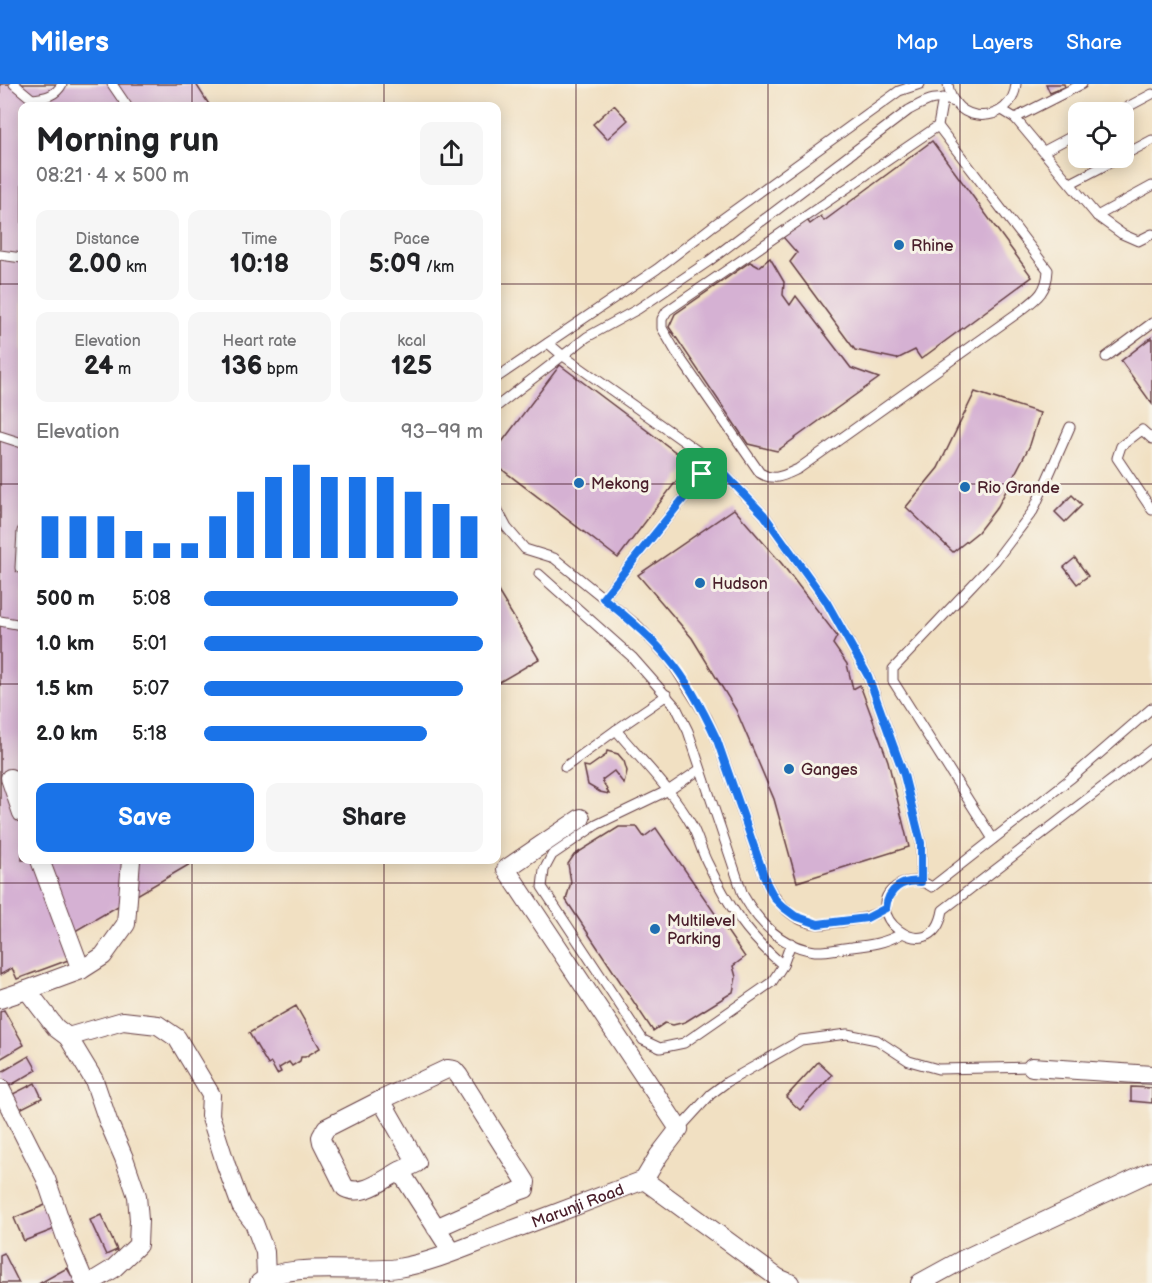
<!DOCTYPE html>
<html lang="en">
<head>
<meta charset="utf-8">
<style>
	:root { --surface:#fff; --page:#f6f6f6; --text:#202124; --muted:#757577; --accent:#1a73e8 }
	body { margin:0; font-family:"Balsamiq Sans",sans-serif; background:var(--page); color:var(--text); height:100vh; display:flex; flex-direction:column; font-size:22px; white-space:nowrap }
	* { box-sizing:border-box; margin:0 }
	p { font-size:20px; color:var(--muted) }
	.icon { flex:none; width:33px; height:33px; fill:none; stroke:currentColor; stroke-width:2; stroke-linecap:round; stroke-linejoin:round }
	.map { position:relative; flex:1; overflow:hidden }
	.details { position:absolute; left:18px; top:18px; width:483px; height:762px; display:flex; flex-direction:column; background:var(--surface); border-radius:12px; box-shadow:0 3px 15px #0003 }
	.details>* { flex:none }
	.fabs { position:absolute; left:1068px; top:18px; display:grid; gap:12px }
	.fabs a { display:grid; place-items:center; width:66px; height:66px; border-radius:12px; background:var(--surface); box-shadow:0 3px 15px #0003; font-size:30px }
	.pin { position:absolute; display:grid; place-items:center; width:51px; height:51px; color:#fff; margin:-26px; border-radius:12px; box-shadow:0 3px 9px #0006 }
	.round { display:grid; place-items:center; flex:none; width:63px; height:63px; border-radius:12px; background:var(--page) }
	.overview { display:flex; align-items:center; justify-content:space-between; height:102px; padding:0 18px }
	h1 { font-size:33px; font-weight:700; line-height:45px }
	.stats { display:grid; grid-template-columns:repeat(3,1fr); gap:9px; height:102px; padding:6px 18px }
	.stats div { display:grid; align-content:center; border-radius:12px; background:var(--page); text-align:center }
	.stats b { font-size:26px; font-weight:700 }
	.stats small { font-size:16px; font-weight:400 }
	.stats p { font-size:16px }
	.chart { height:168px; padding:12px 18px }
	.chart p { display:flex; justify-content:space-between }
	.chart svg { width:100%; height:108px; margin-top:6px; stroke:var(--accent); stroke-width:6 }
	.primary-button { display:flex; gap:12px; margin-top:auto; padding:12px 18px }
	.primary-button a { flex:1; height:69px; border-radius:12px; background:var(--accent); color:#fff; font-size:24px; font-weight:700; line-height:69px; text-align:center }
	.primary-button a+a { background:var(--page); color:var(--text) }
	ul { padding:0 18px; list-style:none; font-size:20px }
	li { display:grid; grid-template-columns:96px 72px 1fr; align-items:center; height:45px }
	li i { height:15px; border-radius:8px; background:var(--accent) }
	header { display:flex; align-items:center; gap:36px; box-sizing:border-box; height:84px; padding:0 30px; background:var(--accent); color:#fff }
	header strong { font-size:28px }
	nav { display:flex; gap:33px; margin-inline-start:auto; font-size:21px }
	.map>svg:first-child { display:block }
</style>
</head>
<body>
<header>
<strong>Milers</strong>
<nav><a>Map</a><a>Layers</a><a>Share</a></nav>
</header>
<div class="map">
<svg width="1152" height="1199" viewBox="0 0 1152 1199">
	<rect width="100%" height="100%" fill="#f7f3e8"/>
	<filter id="ink" filterUnits="userSpaceOnUse"><feTurbulence type="fractalNoise" baseFrequency=".0167" numOctaves="2"/><feDisplacementMap in="SourceGraphic" scale="12" xChannelSelector="R" yChannelSelector="G"/><feConvolveMatrix kernelMatrix="1 2 1 2 8 2 1 2 1" color-interpolation-filters="sRGB"/></filter>
	<filter id="wash" filterUnits="userSpaceOnUse"><feTurbulence type="fractalNoise" baseFrequency=".008" numOctaves="4" result="noise"/><feDisplacementMap in="SourceGraphic" scale="24" xChannelSelector="R" yChannelSelector="G"/><feGaussianBlur stdDeviation="1.35" result="paint"/><feColorMatrix in="noise" values="0 0 0 0 0 0 0 0 0 0 0 0 0 0 0 0 0 1.4 0 .05"/><feComposite in="paint" operator="in"/></filter>
	<g filter="url(#wash)">
		<rect width="100%" height="100%" fill="#f1e0c2"/>
		<g id="blocks">
			<g fill="#d5b1d3">
				<polygon points="0,0 196,0 210,22 22,22 22,776 197,776 63,854 71,875 17,895 12,884 0,891"/>
				<polygon points="1046,0 1064,0 1065,3 1050,9"/>
				<polygon points="614,21 628,36 607,55 593,40"/>
				<polygon points="932,57 1032,193 921,275 915,266 897,275 855,266 790,178 797,169 783,153 807,136 810,140 821,132 824,137"/>
				<polygon points="770,174 784,198 783,211 790,221 796,212 851,284 879,294 777,367 748,360 669,243 675,230 750,178 759,183"/>
				<polygon points="1152,253 1152,320 1121,277"/>
				<polygon points="560,281 690,379 618,474 496,381 496,366"/>
				<polygon points="975,308 1040,329 1030,361 998,422 978,448 953,468 906,423 938,384"/>
				<polygon points="1072,411 1082,421 1065,438 1055,428"/>
				<polygon points="734,425 782,480 837,552 833,560 847,580 853,605 860,601 888,677 909,763 797,798 774,715 736,626 692,554 638,491"/>
				<polygon points="1075,474 1088,492 1077,500 1064,483"/>
				<polygon points="496,504 539,575 496,600"/>
				<polygon points="607,667 618,670 624,677 627,687 624,700 614,687 602,696 609,710 600,708 588,701 584,682 589,683 606,671"/>
				<polygon points="619,743 637,743 644,753 656,744 745,873 733,882 736,893 733,908 685,938 673,941 665,939 653,947 566,816 571,798 568,780 574,771"/>
				<polygon points="296,922 320,964 305,973 301,973 300,977 292,982 289,978 279,984 281,988 277,990 271,979 268,981 249,949"/>
				<polygon points="4,926 24,961 0,975 0,928"/>
				<polygon points="29,972 37,986 6,1004 0,993 0,989"/>
				<polygon points="818,978 832,991 800,1026 786,1013"/>
				<polygon points="35,999 42,1014 18,1026 11,1011"/>
				<polygon points="1131,1003 1152,1004 1152,1019 1131,1017"/>
				<polygon points="50,1119 60,1143 24,1157 14,1134"/>
				<polygon points="101,1131 117,1166 106,1171 90,1136"/>
				<polygon points="4,1169 19,1199 0,1199 0,1171"/>
				<polygon points="67,1184 76,1199 40,1199"/>
			</g>
		</g>
	</g>
	<g filter="url(#ink)">
		<use href="#blocks" fill-opacity="0" stroke="#633c42" stroke-width="1.5"/>
		<g fill="none" stroke-linecap="round" stroke-linejoin="round">
			<defs>
				<g id="lane">
					<path d="M14,0L32,15C44,14 56,12 62,0"/>
					<polyline points="112,0 127,22"/>
					<path d="M948,0C952,42 1012,42 1016,0"/>
					<polyline points="1002,26 1015,34 1097,132 1122,150 1138,157 1152,150"/>
					<polyline points="1118,28 1152,10"/>
					<polyline points="1015,34 1082,0"/>
					<path d="M938,42L1048,186C1047,209 1036,215 1019,228L798,385C785,391 774,398 760,389L676,268L662,244V235L667,227L938,42L943,14"/>
					<polyline points="1044,67 1078,49"/>
					<polyline points="1124,71 1152,56"/>
					<polyline points="1071,99 1119,74"/>
					<polyline points="1097,132 1152,102"/>
					<polyline points="0,171 22,174"/>
					<polyline points="548,259 562,271 713,378"/>
					<polyline points="1106,273 1152,239"/>
					<polyline points="496,294 657,185 714,141 899,7 920,0"/>
					<path d="M496,323L587,253L638,225L709,177L909,26C928,16 934,11 955,18"/>
					<polyline points="0,352 22,359"/>
					<polyline points="1152,355 1142,346 1121,362 1117,374 1152,426"/>
					<path d="M496,423L507,444L525,465L554,474L638,542L670,576L707,634L717,656L767,800C777,819 794,839 817,840C825,841 834,838 841,838C858,835 871,834 886,824"/>
					<polyline points="22,447 20,484 22,484"/>
					<path d="M539,490L632,573L676,623L688,647L743,811C759,839 781,863 815,867C826,868 840,864 852,863C870,861 885,859 901,850"/>
					<polyline points="603,514 713,378 764,431 826,517 868,592 904,691 921,759 921,798"/>
					<polyline points="0,537 22,541"/>
					<path d="M1152,624L1070,695L932,803C923,797 912,795 901,800C851,825 932,890 943,826L1152,665"/>
					<polyline points="616,646 667,611"/>
					<path d="M565,683L616,646C641,676 672,706 691,740C698,752 701,766 707,778C728,821 746,850 783,881"/>
					<polyline points="699,686 671,705 596,741 552,771 544,786 542,803 643,956 660,964 684,959 772,898 783,881 791,859"/>
					<polyline points="993,755 893,597 893,585 995,477 1033,427 1070,343"/>
					<polyline points="679,1045 711,1010 727,998 801,956 847,950 877,956 909,977 938,985 1032,983"/>
				</g>
				<g id="street">
					<polyline points="10,694 22,729"/>
					<polyline points="40,776 81,886"/>
					<polyline points="131,776 126,840 103,872 81,886 27,906 56,944 68,953 123,937 158,941 177,954 211,1011 210,1031 226,1081 241,1122 254,1139 265,1168 266,1193"/>
					<polyline points="0,915 27,906"/>
					<polyline points="68,953 94,996 108,1037 124,1074 137,1112 139,1136 138,1161 113,1185 90,1199"/>
					<polyline points="1032,983 1152,991"/>
					<polyline points="0,1004 46,1095 66,1154 85,1199"/>
					<path d="M381,1016L326,1044L321,1053L322,1058L345,1104C363,1113 383,1096 400,1087"/>
					<polyline points="644,1096 778,1194 790,1199"/>
					<polyline points="436,1144 519,1107 525,1105 526,1098 459,992 454,986 447,985 381,1016 417,1079 400,1087 452,1168"/>
					<path id="s1" d="M259,1199C286,1176 362,1190 398,1184C433,1178 466,1163 498,1151C547,1133 596,1114 644,1096L659,1071L679,1045L506,785L581,734"/>
					<polyline points="920,1199 962,1176 1152,1087"/>
				</g>
			</defs>
			<use href="#lane" stroke="#633c42" stroke-width="11"/>
			<use href="#street" stroke="#633c42" stroke-width="20"/>
			<use href="#lane" stroke="#fff" stroke-width="9"/>
			<use href="#street" stroke="#fff" stroke-width="18"/>
		</g>
	</g>
	<g fill="none" stroke-linecap="round" stroke-linejoin="round" filter="url(#ink)">
		<defs>
			<path id="route" d="M713,378L764,431L826,517L868,592L904,691L921,759V798C903,795 888,805 886,824L867,834L818,840L795,832L783,823L775,815L767,800L717,656C705,630 687,596 669,575C650,552 627,533 603,514Z"/>
		</defs>
		<use href="#route" stroke="#fff" stroke-width="12"/>
		<use href="#route" stroke="#1a73e8" stroke-width="8"/>
	</g>
	<path fill="none" stroke="#4a1f2b" stroke-width="1.5" stroke-opacity="0.55" d="M192,0V22M384,0V22M576,0V1199M768,0V1199M960,0V1199M0,200H22M496,200H1152M0,400H22M496,400H1152M0,600H22M496,600H1152M192,776V1199M384,776V1199M0,799H1152M0,999H1152"/>
	<g fill="#1f6fb2" stroke="#f7f3e8" stroke-width="2">
		<circle cx="899" cy="161" r="6"/>
		<circle cx="579" cy="399" r="6"/>
		<circle cx="965" cy="403" r="6"/>
		<circle cx="700" cy="499" r="6"/>
		<circle cx="789" cy="685" r="6"/>
		<circle cx="655" cy="845" r="6"/>
	</g>
	<g text-anchor="middle" stroke-width="6" stroke-linejoin="round" paint-order="stroke">
		<g font-size="16" fill="#4a1f2b" stroke="#f7f3e8" text-anchor="start">
			<text x="911" y="167">Rhine</text>
			<text x="591" y="405">Mekong</text>
			<text x="977" y="409">Rio Grande</text>
			<text x="712" y="505">Hudson</text>
			<text x="801" y="691">Ganges</text>
			<text x="667" y="842">Multilevel<tspan x="667" dy="18">Parking</tspan></text>
		</g>
		<g font-size="16" fill="#4a1f2b" stroke="#f7f3e8">
			<text dy="6" stroke="none"><textPath href="#s1" startOffset="332">Marunji Road</textPath></text>
		</g>
	</g>
</svg>
<div class="fabs">
<a><svg class="icon" aria-label="locate" viewBox="0 0 24 24"><circle cx="12" cy="12" r="6"/><path d="M12 2v4M12 18v4M2 12h4M18 12h4"/></svg></a>
</div>
<div class="pin" style="left:702px;top:390px;background:#1e9e55"><svg class="icon" aria-label="arrive" viewBox="0 0 24 24"><path d="M6 21V4h12l-3 4 3 4H6"/></svg></div>
<section class="details">
<div class="overview"><div><h1>Morning run</h1><p>08:21 · 4 × 500 m</p></div><a class="round"><svg class="icon" aria-label="share" viewBox="0 0 24 24"><path d="M12 15V3M7 8l5-5 5 5M5 13v7h14v-7"/></svg></a></div>
<div class="stats">
<div><p>Distance</p><b>2.00<small> km</small></b></div>
<div><p>Time</p><b>10:18</b></div>
<div><p>Pace</p><b>5:09<small> /km</small></b></div>
</div>
<div class="stats">
<div><p>Elevation</p><b>24<small> m</small></b></div>
<div><p>Heart rate</p><b>136<small> bpm</small></b></div>
<div><p>kcal</p><b>125</b></div>
</div>
<div class="chart"><p><span>Elevation</span>93–99 m</p>
<svg viewBox="0 0 160 44" preserveAspectRatio="none"><path d="M5 44V27M15 44V27M25 44V27M35 44V33M45 44V38M55 44V38M65 44V27M75 44V17M85 44V11M95 44V6M105 44V11M115 44V11M125 44V11M135 44V17M145 44V22M155 44V27"/></svg>
</div>
<ul>
<li><b>500 m</b>5:08<i style="width:91%"></i></li>
<li><b>1.0 km</b>5:01<i style="width:100%"></i></li>
<li><b>1.5 km</b>5:07<i style="width:93%"></i></li>
<li><b>2.0 km</b>5:18<i style="width:80%"></i></li>
</ul>
<div class="primary-button"><a>Save</a><a>Share</a></div>
</section>
</div>
</body>
</html>
